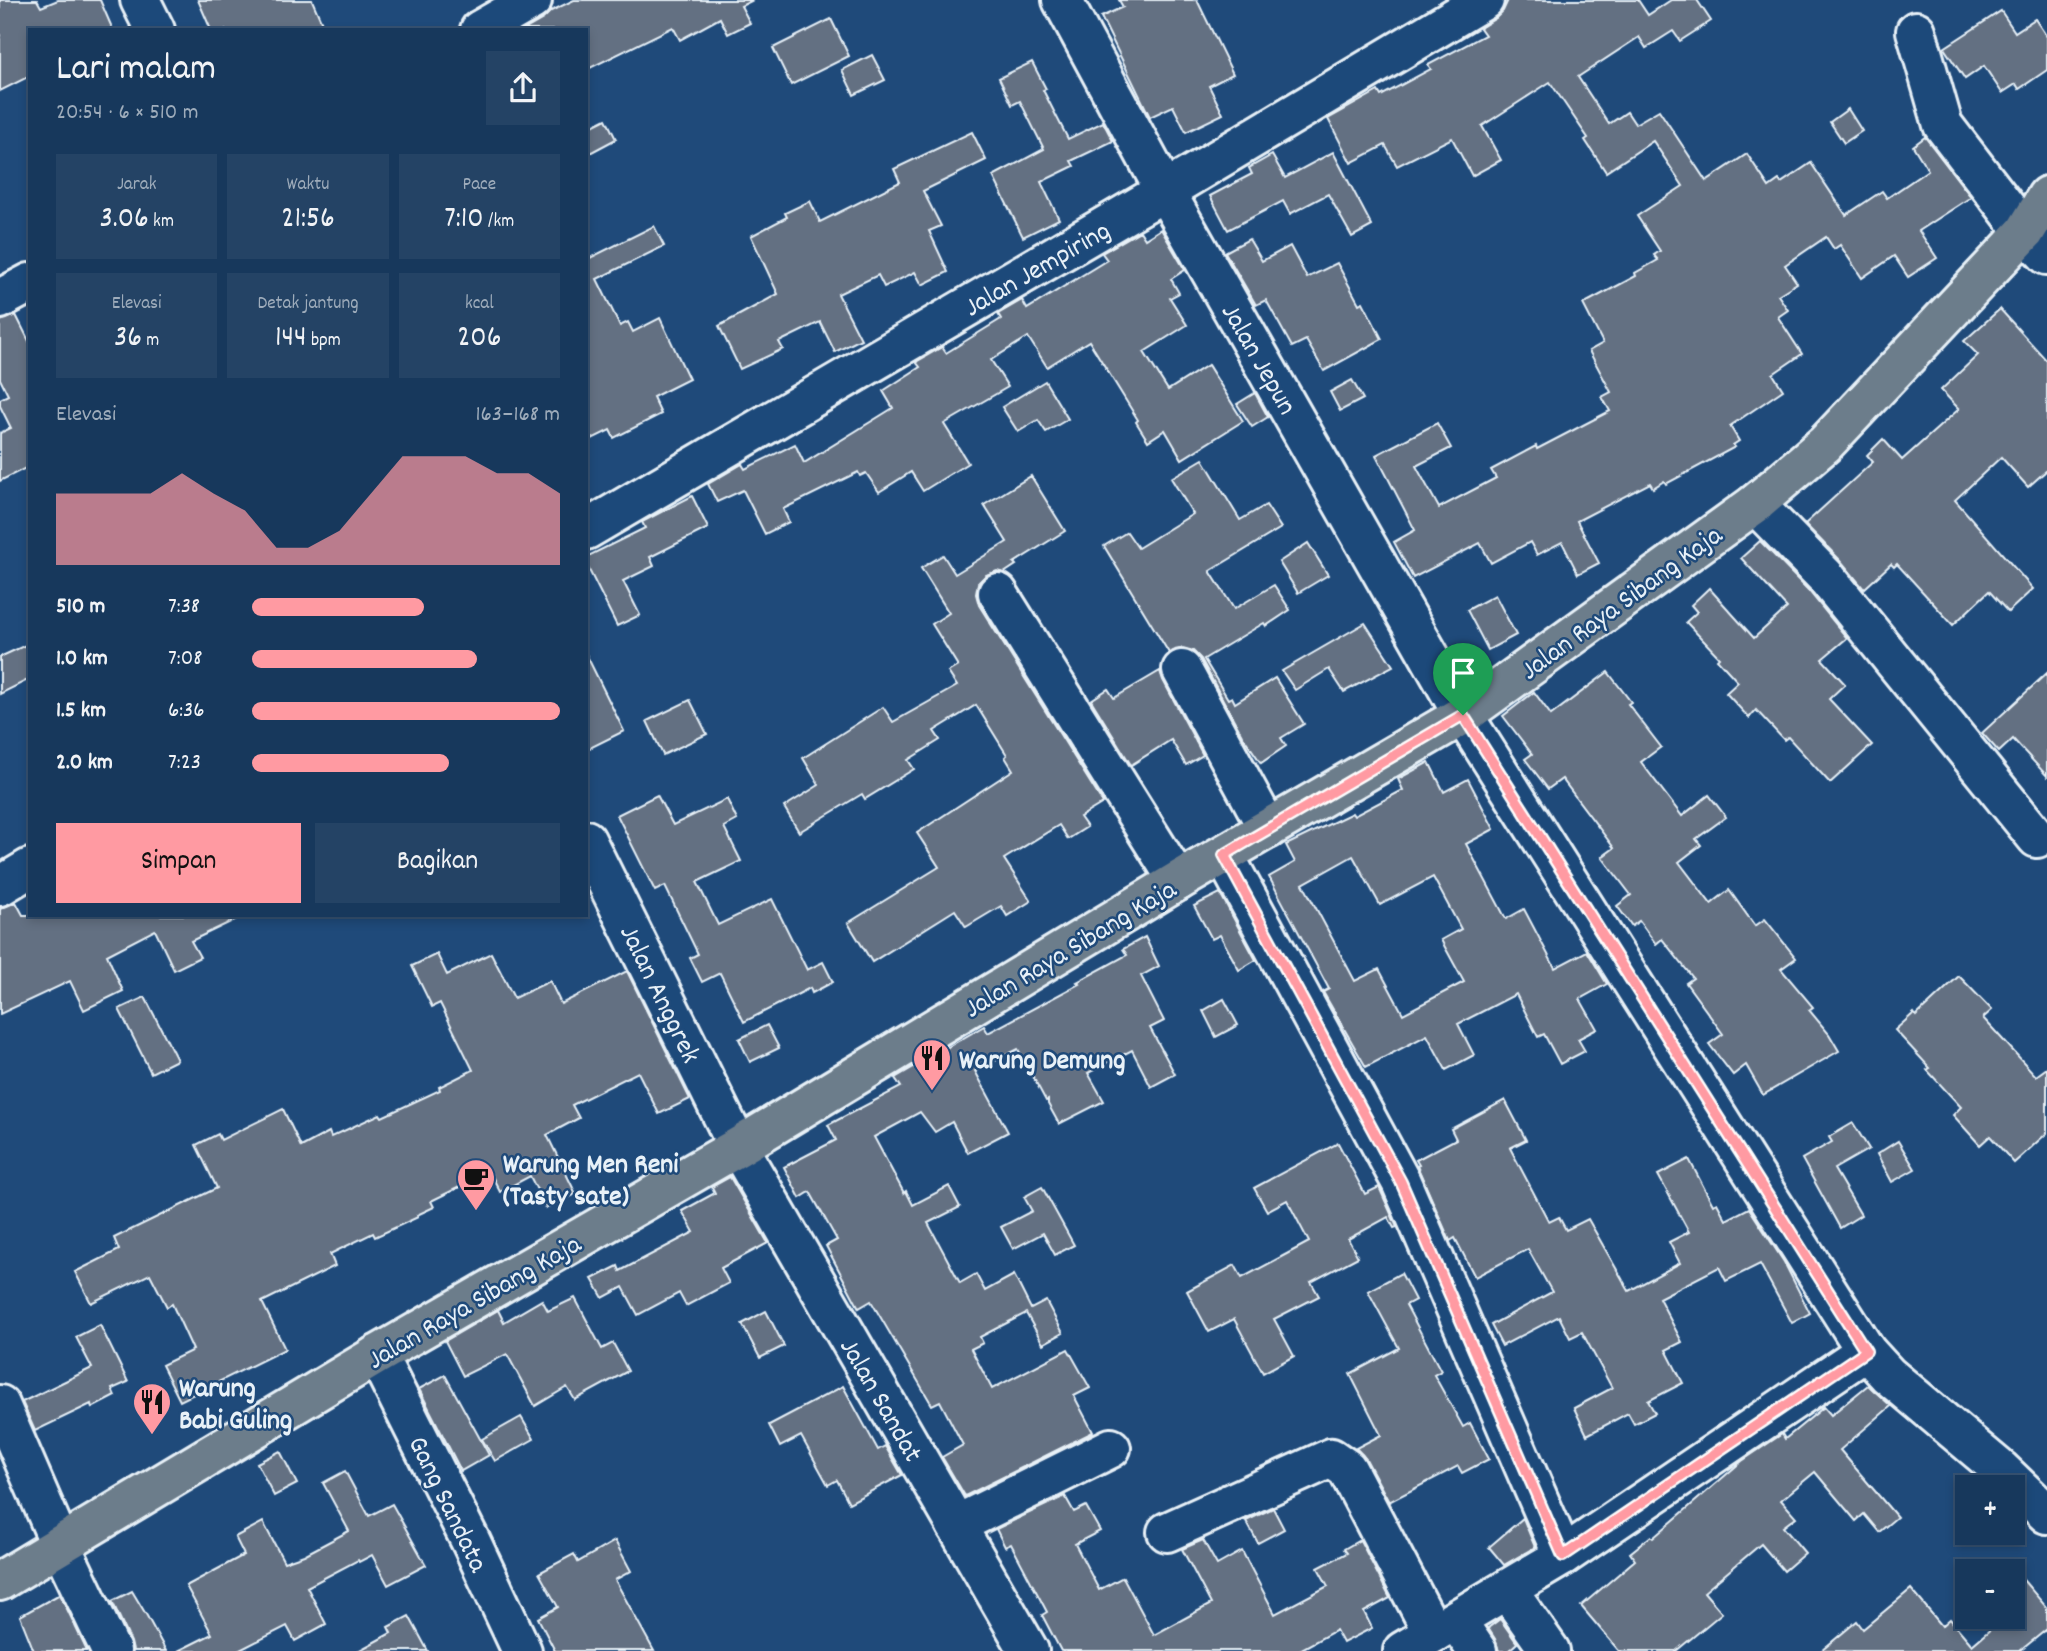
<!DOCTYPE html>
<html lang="id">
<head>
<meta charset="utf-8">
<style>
	:root { --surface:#17385c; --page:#244365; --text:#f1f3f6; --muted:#9eacbb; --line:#365272; --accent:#ff9aa2 }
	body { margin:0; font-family:Dekko,sans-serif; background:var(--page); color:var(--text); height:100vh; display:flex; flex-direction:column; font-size:26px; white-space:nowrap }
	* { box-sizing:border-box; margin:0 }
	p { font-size:23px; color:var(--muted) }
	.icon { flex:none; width:38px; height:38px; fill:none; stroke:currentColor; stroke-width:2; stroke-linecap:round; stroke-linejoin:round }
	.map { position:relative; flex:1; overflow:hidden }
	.sheet { position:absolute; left:28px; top:28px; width:560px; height:889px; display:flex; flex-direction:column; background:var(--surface); border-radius:0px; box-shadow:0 4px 10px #0003,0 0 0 2px var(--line) }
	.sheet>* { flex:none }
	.buttons { position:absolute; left:1955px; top:1475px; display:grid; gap:14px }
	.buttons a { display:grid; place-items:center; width:70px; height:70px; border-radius:0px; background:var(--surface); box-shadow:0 4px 10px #0003,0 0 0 2px var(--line); font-size:35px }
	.pin { position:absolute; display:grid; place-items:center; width:60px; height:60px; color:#fff; margin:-72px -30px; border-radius:50% 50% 50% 0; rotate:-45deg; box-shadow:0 0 7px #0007 }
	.pin .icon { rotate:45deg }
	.round { display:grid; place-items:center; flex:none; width:74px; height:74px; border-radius:0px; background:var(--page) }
	.headline { display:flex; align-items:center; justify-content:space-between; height:119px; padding:0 28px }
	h1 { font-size:38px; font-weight:600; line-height:52px }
	.metrics { display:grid; grid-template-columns:repeat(3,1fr); gap:10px; height:119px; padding:7px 28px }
	.metrics div { display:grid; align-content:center; border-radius:0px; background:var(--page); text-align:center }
	.metrics b { font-size:30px; font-weight:600 }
	.metrics small { font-size:19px; font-weight:400 }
	.metrics p { font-size:19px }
	.chart { height:196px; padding:14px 28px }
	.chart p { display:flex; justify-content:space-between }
	.chart svg { width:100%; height:126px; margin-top:7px; fill:var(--accent); opacity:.7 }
	.button { display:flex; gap:14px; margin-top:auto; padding:14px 28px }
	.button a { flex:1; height:80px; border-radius:0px; background:var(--accent); color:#111; font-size:28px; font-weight:600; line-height:80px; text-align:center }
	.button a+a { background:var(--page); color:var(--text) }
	ul { padding:0 28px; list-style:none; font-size:23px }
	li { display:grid; grid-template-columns:112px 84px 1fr; align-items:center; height:52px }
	li i { height:18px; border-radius:9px; background:var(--accent) }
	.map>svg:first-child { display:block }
</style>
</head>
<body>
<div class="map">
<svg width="2047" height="1651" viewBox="0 0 2047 1651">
	<rect width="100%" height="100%" fill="#1f4a7a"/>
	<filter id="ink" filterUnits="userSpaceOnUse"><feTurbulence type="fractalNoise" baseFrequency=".0143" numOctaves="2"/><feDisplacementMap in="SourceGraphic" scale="14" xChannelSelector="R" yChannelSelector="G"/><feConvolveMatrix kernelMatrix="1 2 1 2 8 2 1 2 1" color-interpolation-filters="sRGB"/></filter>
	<g filter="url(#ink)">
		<g fill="#637082" stroke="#e8f1f8" stroke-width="2" fill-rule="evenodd">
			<polygon points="0,0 37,0 41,7 58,0 100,0 113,30 30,30 30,76 0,91"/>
			<polygon points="198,0 312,0 325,30 211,30"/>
			<polygon points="574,0 753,0 741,6 750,23 728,34 720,18 680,40 673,27 586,70 586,30 524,30 543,19 551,11"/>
			<polygon points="1119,0 1197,0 1233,74 1209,86 1223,114 1186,132 1173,106 1150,117 1101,17 1123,7"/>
			<polygon points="1508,0 1638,0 1648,15 1671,0 1697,0 1711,21 1680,41 1673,31 1646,48 1639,37 1578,77 1609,124 1627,112 1635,124 1659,110 1706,181 1747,154 1769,187 1779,180 1781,183 1811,163 1846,215 1882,191 1887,198 1928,170 1913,146 1925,137 1971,197 1919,231 1937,258 1908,277 1894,256 1862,278 1840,245 1834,249 1826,237 1785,265 1797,283 1778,295 1788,310 1778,317 1802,354 1773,374 1783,390 1730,426 1739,441 1733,445 1735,447 1666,484 1664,481 1653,488 1650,483 1577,521 1599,563 1578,574 1562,542 1537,555 1530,542 1491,563 1480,543 1413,578 1394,542 1415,530 1376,455 1437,423 1451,448 1416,466 1439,508 1496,478 1491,470 1536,446 1537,449 1610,411 1602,397 1611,392 1589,351 1603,343 1583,304 1636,276 1635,273 1658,260 1654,255 1660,251 1637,216 1683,186 1653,141 1606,172 1585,140 1588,138 1550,82 1482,126 1501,160 1472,176 1452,138 1397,166 1385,145 1351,163 1328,119 1378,91 1381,96 1431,69 1428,65 1485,35 1480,28 1496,18 1503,11"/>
			<polygon points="2001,11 2015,32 2035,19 2047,37 2047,70 2019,89 2016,84 2002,93 1984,66 1965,79 1944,48"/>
			<polygon points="831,19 849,56 791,85 773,48"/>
			<polygon points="872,55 885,80 854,95 842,70"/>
			<polygon points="1032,62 1046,89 1043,90 1068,139 1103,122 1113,141 1071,161 1074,166 1041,182 1059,219 1023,237 993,176 1044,149 1020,101 1012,105 999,78"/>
			<polygon points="1848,109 1862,131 1844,143 1830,122"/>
			<polygon points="606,119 616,139 586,155 586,129"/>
			<polygon points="972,132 986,160 923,191 941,226 929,231 948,272 922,285 915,272 884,287 878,275 838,294 861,339 835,352 820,322 779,342 783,349 740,369 719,326 778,294 751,236 787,217 785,213 810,201 820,222 900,182 894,169"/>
			<polygon points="1333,152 1372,226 1352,237 1328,194 1290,214 1283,201 1228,230 1210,196 1252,174 1249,168 1272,155 1285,178"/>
			<polygon points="654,226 664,246 597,279 620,326 628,322 633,332 660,318 689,379 653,397 661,414 614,438 610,430 586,442 586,256 588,259"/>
			<polygon points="1161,229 1185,270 1171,279 1179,293 1170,298 1187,325 1144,352 1168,390 1208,365 1243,421 1182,459 1165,430 1148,441 1136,422 1138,420 1089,341 1047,367 1028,337 991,360 1008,387 944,424 968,463 923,491 911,472 879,492 866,473 860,476 858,472 783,509 789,522 765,534 743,490 717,502 708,484 742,464 745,469 795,444 804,463 893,408 883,391 920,367 916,362 942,347 946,353 1001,319 998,314 1022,300 1027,309 1107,260 1102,253 1140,231 1145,239"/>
			<polygon points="1249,239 1262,261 1290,246 1307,278 1337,263 1359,304 1363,302 1382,339 1324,371 1306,340 1292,347 1266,300 1256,305 1225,252"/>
			<polygon points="2000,309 2047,361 2047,470 2028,487 2001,457 1955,500 2033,589 2008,612 1989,591 1953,625 1897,564 1894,567 1891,564 1864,589 1841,561 1805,524 1873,462 1867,455 1883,439 1902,460 1959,409 1941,390 1978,355 1964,341"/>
			<polygon points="16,315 30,343 30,466 0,481 0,433 11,428 0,406 0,399 8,395 0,379 0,321"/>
			<polygon points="1352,380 1363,399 1340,411 1330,392"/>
			<polygon points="1045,381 1068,419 1046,432 1038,420 1018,432 1002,407"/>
			<polygon points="1255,393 1268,417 1252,427 1237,404"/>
			<polygon points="1203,459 1240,520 1266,505 1281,528 1210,571 1234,609 1274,585 1290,610 1266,626 1264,623 1204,659 1228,699 1232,697 1235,703 1275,678 1304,724 1281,738 1286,746 1261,763 1242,735 1201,659 1193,651 1183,648 1169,653 1104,546 1127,532 1138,548 1193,514 1171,478"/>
			<polygon points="1031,476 1065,531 1014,563 1016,565 1004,573 997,571 986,575 978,583 976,594 979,605 1103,803 1080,817 1087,827 1068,839 1059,825 1004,859 1031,901 1007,916 1001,906 966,927 955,910 872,962 848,923 939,867 917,833 1013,770 1005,757 1007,755 976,705 934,731 940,740 908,760 914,769 865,799 862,794 799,832 784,807 819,785 803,758 883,707 893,722 957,686 948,672 958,666 932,624 949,613 921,568 943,555 955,574 1007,542 984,505"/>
			<polygon points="692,496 708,528 650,557 654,566 623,581 640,615 617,626 586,564 586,557 645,528 642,522"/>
			<polygon points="1760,541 1809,591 1847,638 1822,659 1845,684 1829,699 1872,745 1830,783 1788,737 1784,740 1756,710 1749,718 1726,693 1738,682 1717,659 1719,657 1686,622 1697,612 1691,605 1709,588 1754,638 1787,608 1741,558"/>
			<polygon points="1308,543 1328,575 1298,593 1279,562"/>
			<polygon points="1495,595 1516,635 1488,650 1467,610"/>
			<polygon points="1365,623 1393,666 1344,692 1329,669 1295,690 1282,671"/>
			<polygon points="30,643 30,679 0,694 0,657"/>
			<polygon points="586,654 624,731 586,750"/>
			<polygon points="1160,671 1163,680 1203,755 1186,765 1171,740 1131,765 1091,700 1108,689 1114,698"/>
			<polygon points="1608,672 1631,702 1628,704 1661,747 1641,762 1682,816 1709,795 1726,817 1696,839 1701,845 1679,862 1711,904 1729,890 1755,926 1765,919 1796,958 1781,969 1813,1007 1809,1010 1829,1034 1839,1051 1763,1095 1746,1065 1733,1075 1709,1044 1723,1034 1686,983 1693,978 1662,939 1656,944 1639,921 1632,926 1617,906 1631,895 1602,857 1614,848 1562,779 1548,789 1525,759 1532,754 1503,716 1534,692 1551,715"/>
			<polygon points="2047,673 2047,776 2013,739 1999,752 1982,733"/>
			<polygon points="690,700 707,734 663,755 647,721"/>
			<path d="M1429,762L1444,792L1468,779L1494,829L1466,844L1506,919L1524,909L1555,968L1587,951L1607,984L1580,999L1597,1029L1578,1039L1585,1051L1560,1064L1544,1034L1538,1037L1516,994L1458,1024L1474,1055L1446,1070L1427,1035L1366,1067L1323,992L1329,989L1269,877L1295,862L1286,845L1352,813L1354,816L1403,790L1398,779ZM1353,856L1380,905L1433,877L1461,929L1441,940L1464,982L1403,1014L1379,969L1355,981L1303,884Z"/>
			<polygon points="657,795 673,825 727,799 737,820 724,827 741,861 697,882 718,925 772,899 807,970 823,962 833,982 812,993 810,988 744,1022 720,973 702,982 690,958 698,954 665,886 655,891 617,815"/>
			<polygon points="1220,893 1256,960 1239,970 1220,935 1212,939 1194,906"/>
			<polygon points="16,902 23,915 245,915 191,941 200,957 174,970 155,930 107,955 123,991 84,1010 70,981 0,1014 0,909"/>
			<polygon points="1145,937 1159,966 1141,976 1164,1021 1150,1028 1175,1074 1151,1087 1132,1050 1088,1073 1104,1101 1059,1124 1048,1104 1048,1100 1046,1101 1018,1049 975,1071 1008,1132 968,1153 952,1122 935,1132 920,1112 874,1137 904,1193 906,1191 913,1205 949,1186 960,1207 928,1223 960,1283 976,1274 985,1291 1014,1275 1031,1309 1046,1301 1063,1333 1043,1344 1026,1313 980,1337 983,1343 971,1349 992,1389 1068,1349 1090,1388 1074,1396 1093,1432 965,1496 942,1457 963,1445 940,1401 932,1405 871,1301 859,1308 826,1246 837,1240 810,1192 800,1198 784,1167 836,1140 828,1125 901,1087 895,1078 984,1026 988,1033 1079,984 1077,982 1127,955 1123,949"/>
			<polygon points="491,953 514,998 550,981 561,1004 627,971 690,1099 659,1114 638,1072 572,1105 579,1118 547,1135 576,1194 546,1208 530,1176 500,1192 490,1172 431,1201 434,1207 417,1215 418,1217 375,1237 373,1233 330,1254 335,1266 262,1302 285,1349 180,1401 162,1365 193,1350 172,1304 167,1307 150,1274 91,1303 75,1272 119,1250 114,1238 217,1188 196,1145 218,1134 221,1140 283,1109 301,1147 329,1132 331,1137 380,1114 382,1117 440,1090 439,1087 473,1070 440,1003 432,1007 412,966 437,954 447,975"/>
			<polygon points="1959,976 1992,1010 1983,1018 2036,1076 2047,1068 2047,1133 2014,1163 1990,1136 1980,1145 1953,1115 1961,1107 1927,1070 1930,1068 1895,1030 1914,1013 1916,1016"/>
			<polygon points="145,997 177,1060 151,1073 119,1009"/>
			<polygon points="1224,999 1238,1025 1216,1037 1203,1011"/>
			<polygon points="767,1025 779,1048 750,1062 739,1039"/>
			<polygon points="1505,1100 1526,1140 1510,1148 1549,1222 1559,1217 1566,1230 1588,1219 1629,1291 1680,1263 1669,1242 1689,1232 1658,1175 1689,1159 1713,1205 1717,1203 1726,1220 1749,1208 1784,1262 1810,1313 1792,1323 1760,1264 1726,1281 1719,1267 1659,1298 1682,1342 1666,1350 1683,1383 1648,1401 1655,1413 1634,1424 1628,1413 1587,1435 1574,1408 1612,1388 1582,1332 1570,1338 1559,1316 1502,1346 1491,1325 1552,1292 1528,1249 1475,1277 1455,1238 1450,1241 1417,1166 1419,1165 1416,1160 1456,1139 1451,1129"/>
			<polygon points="1853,1123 1869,1149 1834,1169 1861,1215 1840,1228 1802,1159 1832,1142 1829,1137"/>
			<polygon points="1898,1141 1915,1169 1892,1182 1877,1154"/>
			<polygon points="1338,1143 1365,1194 1379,1187 1397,1227 1394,1228 1388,1217 1348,1239 1358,1257 1311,1282 1319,1296 1274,1319 1294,1356 1263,1373 1234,1319 1209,1332 1187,1291 1235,1265 1242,1278 1309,1242 1287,1200 1267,1211 1254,1188"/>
			<polygon points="730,1177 768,1243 721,1268 729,1283 686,1306 679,1293 638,1315 623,1287 603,1298 592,1279 618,1266 620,1271 694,1232 682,1211 715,1193 712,1187"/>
			<polygon points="1042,1187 1074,1245 1055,1255 1043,1233 1013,1249 1001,1227 1032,1211 1024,1197"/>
			<polygon points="1401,1273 1415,1300 1406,1305 1441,1371 1434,1375 1463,1427 1470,1423 1489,1459 1462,1473 1458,1466 1389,1502 1366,1459 1356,1448 1381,1435 1350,1374 1399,1348 1368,1291"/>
			<polygon points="575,1298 602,1349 613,1343 628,1371 575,1400 567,1387 535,1406 507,1354 463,1376 445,1341 498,1310 504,1322 542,1300 548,1311"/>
			<polygon points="766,1311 784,1346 760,1358 742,1324"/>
			<polygon points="100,1325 128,1382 112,1389 115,1396 92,1408 91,1404 35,1431 22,1402 92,1368 76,1337"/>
			<polygon points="445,1375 489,1455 461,1471 419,1389"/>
			<polygon points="1868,1385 1891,1406 1840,1450 1897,1517 1879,1532 1864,1514 1856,1521 1815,1472 1781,1500 1796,1517 1783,1527 1805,1553 1784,1571 1761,1544 1704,1592 1722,1613 1676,1651 1619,1651 1581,1606 1635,1560 1630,1553 1651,1536 1653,1538 1742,1461 1782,1434 1785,1439 1824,1407 1831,1415"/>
			<polygon points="843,1386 878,1450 885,1446 902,1475 849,1503 837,1480 828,1485 801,1436 780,1447 769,1425"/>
			<polygon points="521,1417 534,1439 495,1461 482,1439"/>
			<polygon points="280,1451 297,1484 274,1496 257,1463"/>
			<polygon points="345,1471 369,1516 392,1504 426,1565 388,1585 372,1555 359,1562 358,1560 307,1587 326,1624 295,1641 287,1626 238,1651 178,1651 212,1634 186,1586 244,1555 235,1537 263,1522 284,1562 304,1555 349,1531 323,1483"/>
			<polygon points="1065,1496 1074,1512 1086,1506 1100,1531 1075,1544 1099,1590 1123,1577 1154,1635 1211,1604 1182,1549 1203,1540 1217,1565 1242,1551 1275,1614 1328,1586 1318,1568 1347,1553 1344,1549 1360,1540 1390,1598 1364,1612 1372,1628 1343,1643 1336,1630 1298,1651 1061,1651 1042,1615 1047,1612 1011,1544 1005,1547 996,1529"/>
			<polygon points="1273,1508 1284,1529 1258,1543 1246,1521"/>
			<polygon points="1523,1518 1535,1547 1504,1565 1489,1547"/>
			<polygon points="615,1541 631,1571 615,1580 654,1651 555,1651 538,1618 558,1607 539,1573 574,1554 578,1562"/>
			<polygon points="2012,1567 2047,1608 2047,1629 2020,1651 1821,1651 1857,1621 1863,1629 1911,1589 1942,1626 1950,1619 1972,1645 2005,1617 2012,1617"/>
			<polygon points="132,1591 147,1616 166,1651 133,1651 131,1642 112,1601"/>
			<polygon points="60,1594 87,1651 34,1651 20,1616"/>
			<polygon points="409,1616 428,1651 358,1651 391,1633 388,1627"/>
			<polygon points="1500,1619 1517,1643 1508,1651 1499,1651 1495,1639 1488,1628"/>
		</g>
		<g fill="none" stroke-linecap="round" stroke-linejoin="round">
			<defs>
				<g id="minor">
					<polyline points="140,0 155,30"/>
					<polyline points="1062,0 1165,191 1463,715 1866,1351 1888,1375 2000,1469 2047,1514"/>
					<polyline points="480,30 532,0"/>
					<polyline points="1916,31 1943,125 2025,232 2047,255"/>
					<polyline points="0,299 30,283"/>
					<polyline points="1755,504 1825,576 2037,838"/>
					<polyline points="586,530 1165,191 1484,0"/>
					<polyline points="998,593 1178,881"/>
					<polyline points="1182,670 1268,829"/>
					<polyline points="586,840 738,1147 1029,1651"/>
					<polyline points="1224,855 1401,1182 1563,1556"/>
					<polyline points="0,886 30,868"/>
					<polyline points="377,1355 471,1542 522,1651"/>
					<polyline points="0,1405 60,1544 111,1651"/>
					<polyline points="956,1525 1111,1448"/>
					<polyline points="1167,1532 1331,1458 1347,1469 1433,1633"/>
					<polyline points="1507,1590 1550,1651"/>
					<polyline points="1456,1620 1477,1651"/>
					<polyline points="1403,1651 1563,1556 1866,1351"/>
				</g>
				<polyline id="major" points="0,1581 377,1355 738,1147 1178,881 1463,715 1755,504 1825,444 2025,232 2047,196"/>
			</defs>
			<use href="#minor" stroke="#e8f1f8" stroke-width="44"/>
			<use href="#major" stroke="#e8f1f8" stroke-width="44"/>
			<use href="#minor" stroke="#1f4a7a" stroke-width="38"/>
			<use href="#major" stroke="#6c7d8b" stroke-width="38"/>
		</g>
	</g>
	<g fill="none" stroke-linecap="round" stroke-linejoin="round" filter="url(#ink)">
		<defs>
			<polygon id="route" points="1463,715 1866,1351 1563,1556 1401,1182 1224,855"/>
		</defs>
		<use href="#route" stroke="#fff" stroke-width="14"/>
		<use href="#route" stroke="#ff9aa2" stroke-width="9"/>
	</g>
	<defs>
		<symbol id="restaurant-pin" viewBox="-11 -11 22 30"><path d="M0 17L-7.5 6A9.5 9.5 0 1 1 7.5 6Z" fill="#ff9aa2" stroke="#1f4a7a"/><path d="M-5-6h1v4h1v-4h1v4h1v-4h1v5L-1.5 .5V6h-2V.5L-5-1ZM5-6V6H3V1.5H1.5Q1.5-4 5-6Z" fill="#111"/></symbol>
		<symbol id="cafe-pin" viewBox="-11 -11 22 30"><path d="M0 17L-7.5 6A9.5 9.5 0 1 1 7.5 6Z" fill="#ff9aa2" stroke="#1f4a7a"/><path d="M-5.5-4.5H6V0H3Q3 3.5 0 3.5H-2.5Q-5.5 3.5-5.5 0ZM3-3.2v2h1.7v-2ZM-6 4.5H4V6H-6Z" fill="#111"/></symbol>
	</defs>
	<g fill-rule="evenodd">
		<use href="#restaurant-pin" x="910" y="1036" width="44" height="60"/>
		<use href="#cafe-pin" x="454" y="1156" width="44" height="60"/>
		<use href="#restaurant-pin" x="130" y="1380" width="44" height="60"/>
	</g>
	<g text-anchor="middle" stroke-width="5" stroke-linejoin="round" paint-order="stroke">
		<g font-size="28" fill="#e8f1f8" stroke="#1f4a7a">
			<text transform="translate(1036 267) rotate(-30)" y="10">Jalan Jempiring</text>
			<text transform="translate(1261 358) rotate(60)" y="10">Jalan Jepun</text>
			<text transform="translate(1620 601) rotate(-36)" y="10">Jalan Raya Sibang Kaja</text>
			<text transform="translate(1069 947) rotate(-31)" y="10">Jalan Raya Sibang Kaja</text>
			<text transform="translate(662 993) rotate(64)" y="10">Jalan Anggrek</text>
			<text transform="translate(473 1300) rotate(-30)" y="10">Jalan Raya Sibang Kaja</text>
			<text transform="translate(883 1399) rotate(60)" y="10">Jalan Sandat</text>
			<text transform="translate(450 1503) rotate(64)" y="10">Gang Sandata</text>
		</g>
		<g font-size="28" font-weight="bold" fill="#e8f1f8" stroke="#1f4a7a" text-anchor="start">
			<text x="959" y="1068">Warung Demung</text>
			<text x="503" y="1172">Warung Men Reni<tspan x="503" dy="32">(Tasty sate)</tspan></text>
			<text x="179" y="1396">Warung<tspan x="179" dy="32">Babi Guling</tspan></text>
		</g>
	</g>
</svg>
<div class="buttons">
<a>+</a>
<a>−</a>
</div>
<div class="pin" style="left:1463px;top:715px;background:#1e9e55"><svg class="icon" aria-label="arrive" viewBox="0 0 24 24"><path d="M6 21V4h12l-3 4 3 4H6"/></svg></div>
<section class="sheet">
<div class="headline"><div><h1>Lari malam</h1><p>20:54 · 6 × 510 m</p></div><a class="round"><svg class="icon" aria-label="share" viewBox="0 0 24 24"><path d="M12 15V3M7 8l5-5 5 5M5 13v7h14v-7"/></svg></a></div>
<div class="metrics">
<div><p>Jarak</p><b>3.06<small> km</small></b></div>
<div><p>Waktu</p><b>21:56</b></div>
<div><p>Pace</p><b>7:10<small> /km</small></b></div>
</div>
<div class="metrics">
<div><p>Elevasi</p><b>36<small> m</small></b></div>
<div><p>Detak jantung</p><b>144<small> bpm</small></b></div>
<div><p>kcal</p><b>206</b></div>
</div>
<div class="chart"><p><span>Elevasi</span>163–168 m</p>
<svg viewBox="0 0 160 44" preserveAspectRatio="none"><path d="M0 44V19L10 19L20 19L30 19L40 12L50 19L60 25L70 38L80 38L90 32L100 19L110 6L120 6L130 6L140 12L150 12L160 19V44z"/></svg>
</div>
<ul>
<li><b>510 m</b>7:38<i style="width:56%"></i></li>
<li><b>1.0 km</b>7:08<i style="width:73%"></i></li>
<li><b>1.5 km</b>6:36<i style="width:100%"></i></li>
<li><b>2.0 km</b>7:23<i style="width:64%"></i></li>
</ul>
<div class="button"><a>Simpan</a><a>Bagikan</a></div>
</section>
</div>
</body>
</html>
